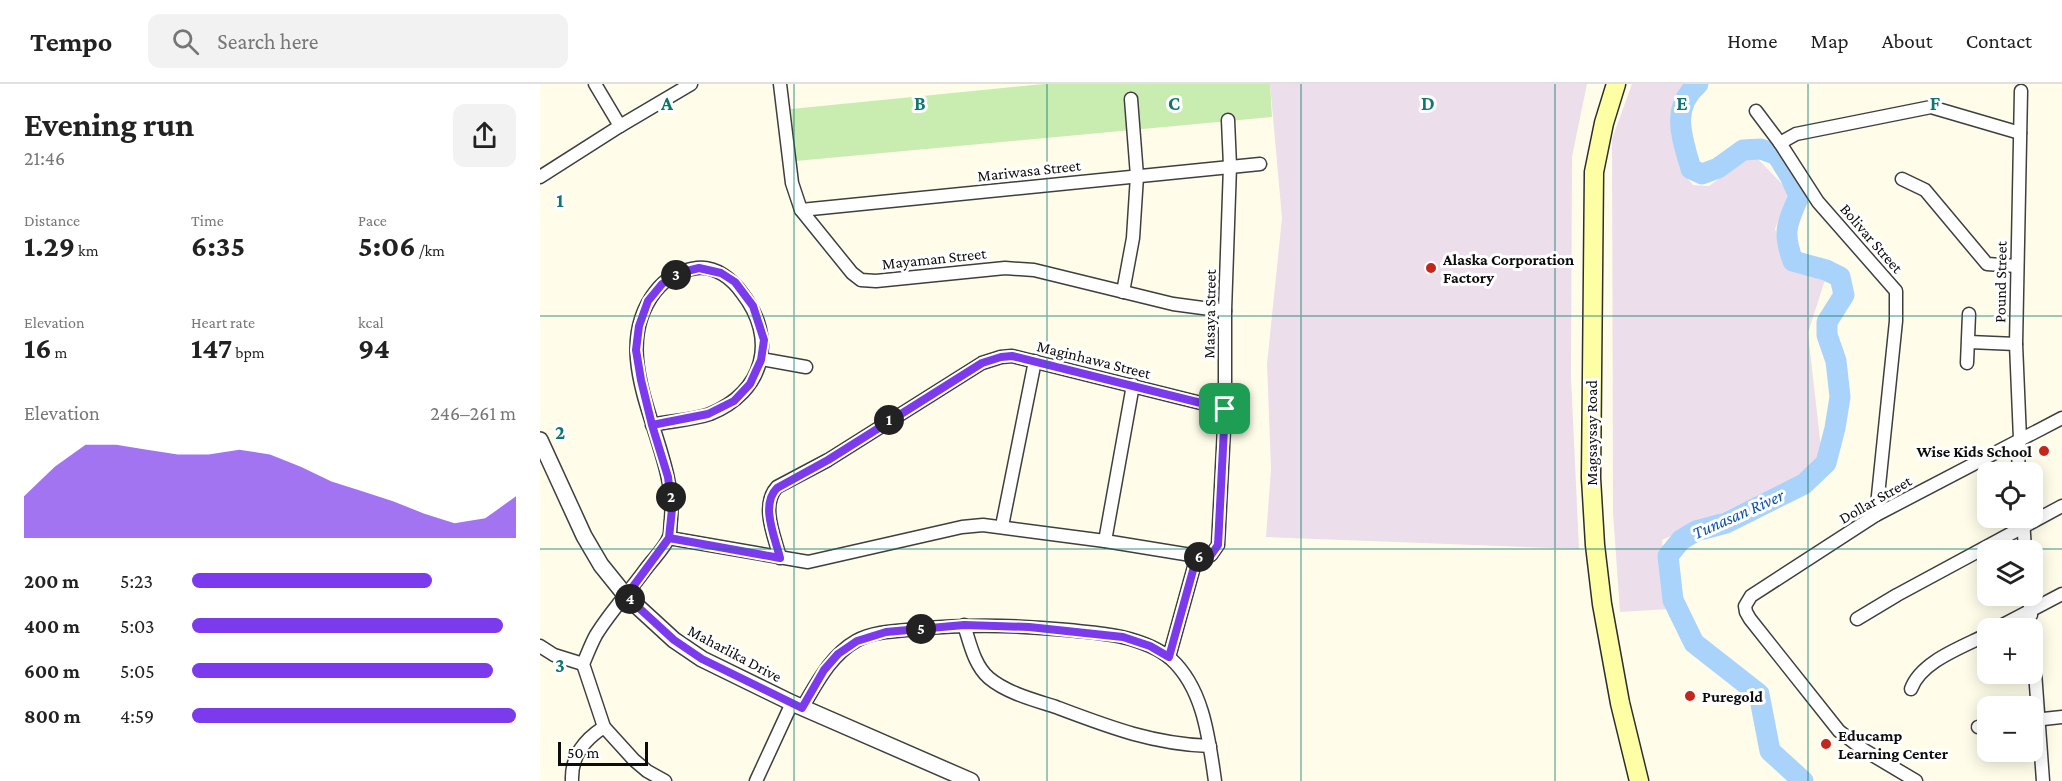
<!DOCTYPE html>
<html lang="en">
<head>
<meta charset="utf-8">
<style>
	:root { --surface:#fff; --page:#f2f2f2; --text:#222; --muted:#767676; --line:#e0e0e0; --accent:#7c3aed }
	body { margin:0; font-family:"Crimson Pro",serif; background:var(--page); color:var(--text); height:100vh; display:flex; flex-direction:column; font-size:22px; white-space:nowrap }
	* { box-sizing:border-box; margin:0 }
	p { font-size:20px; color:var(--muted) }
	.icon { flex:none; width:33px; height:33px; fill:none; stroke:currentColor; stroke-width:2; stroke-linecap:round; stroke-linejoin:round }
	.map { position:relative; flex:1; overflow:hidden }
	.panel { display:flex; flex-direction:column; background:var(--surface); width:540px }
	.panel>* { flex:none }
	.tools { position:absolute; left:1437px; top:378px; display:grid; gap:12px }
	.tools a { display:grid; place-items:center; width:66px; height:66px; border-radius:12px; background:var(--surface); box-shadow:0 3px 15px #0003; font-size:30px }
	.scale { position:absolute; left:18px; bottom:15px; width:90px; box-sizing:border-box; padding-left:6px; border:3px solid #0c0c0c; border-top:0; font-size:16px; line-height:21px; white-space:nowrap; color:#0c0c0c; -webkit-text-stroke:4px #fff; paint-order:stroke }
	.pin { position:absolute; display:grid; place-items:center; width:51px; height:51px; color:#fff; margin:-26px; border-radius:12px; box-shadow:0 3px 9px #0006 }
	.km { position:absolute; width:30px; height:30px; margin:-15px; border-radius:50%; background:#222; color:#fff; font-size:16px; line-height:30px; text-align:center }
	.round { display:grid; place-items:center; flex:none; width:63px; height:63px; border-radius:12px; background:var(--page) }
	.summary { display:flex; align-items:center; justify-content:space-between; height:102px; padding:0 24px }
	h1 { font-size:33px; font-weight:700; line-height:45px }
	.stats { display:grid; grid-template-columns:repeat(3,1fr); gap:9px; height:102px; padding:6px 24px }
	.stats div { display:grid; align-content:center }
	.stats b { font-size:30px; font-weight:700 }
	.stats small { font-size:16px; font-weight:400 }
	.stats p { font-size:16px }
	.chart { height:168px; padding:12px 24px }
	.chart p { display:flex; justify-content:space-between }
	.chart svg { width:100%; height:108px; margin-top:6px; fill:var(--accent); opacity:.7 }
	ul { padding:0 24px; list-style:none; font-size:20px }
	li { display:grid; grid-template-columns:96px 72px 1fr; align-items:center; height:45px }
	li i { height:15px; border-radius:8px; background:var(--accent) }
	header { display:flex; align-items:center; gap:36px; box-sizing:border-box; height:84px; padding:0 30px; background:var(--surface); border-bottom:2px solid var(--line) }
	header strong { font-size:28px }
	nav { display:flex; gap:33px; margin-inline-start:auto; font-size:21px }
	.search { width:420px; height:54px; background:var(--page); display:flex; align-items:center; gap:15px; box-sizing:border-box; padding:0 21px; border-radius:12px; color:var(--muted); font-size:22px }
	main { display:flex; flex:1; min-height:0 }
	.map>svg:first-child { display:block }
</style>
</head>
<body>
<header>
<strong>Tempo</strong>
<div class="search"><svg class="icon" aria-label="search" viewBox="0 0 24 24"><circle cx="10" cy="10" r="6"/><path d="M15 15l6 6"/></svg>Search here</div>
<nav><a>Home</a><a>Map</a><a>About</a><a>Contact</a></nav>
</header>
<main>
<section class="panel">
<div class="summary"><div><h1>Evening run</h1><p>21:46</p></div><a class="round"><svg class="icon" aria-label="share" viewBox="0 0 24 24"><path d="M12 15V3M7 8l5-5 5 5M5 13v7h14v-7"/></svg></a></div>
<div class="stats">
<div><p>Distance</p><b>1.29<small> km</small></b></div>
<div><p>Time</p><b>6:35</b></div>
<div><p>Pace</p><b>5:06<small> /km</small></b></div>
</div>
<div class="stats">
<div><p>Elevation</p><b>16<small> m</small></b></div>
<div><p>Heart rate</p><b>147<small> bpm</small></b></div>
<div><p>kcal</p><b>94</b></div>
</div>
<div class="chart"><p><span>Elevation</span>246–261 m</p>
<svg viewBox="0 0 160 44" preserveAspectRatio="none"><path d="M0 44V27L10 15L20 6L30 6L40 8L50 10L60 10L70 8L80 10L90 15L100 21L110 25L120 29L130 34L140 38L150 36L160 27V44z"/></svg>
</div>
<ul>
<li><b>200 m</b>5:23<i style="width:74%"></i></li>
<li><b>400 m</b>5:03<i style="width:96%"></i></li>
<li><b>600 m</b>5:05<i style="width:93%"></i></li>
<li><b>800 m</b>4:59<i style="width:100%"></i></li>
</ul>
</section>
<div class="map">
<svg width="1522" height="697" viewBox="0 0 1522 697">
	<rect width="100%" height="100%" fill="#fffdea"/>
	<g fill="#ecdfeb">
		<polygon points="730,0 1047,0 1032,73 1031,293 1039,465 726,453 731,385 727,280 742,134"/>
		<polygon points="1092,0 1145,0 1138,9 1135,59 1140,86 1153,101 1169,102 1213,70 1249,107 1235,145 1250,183 1285,196 1268,249 1282,373 1269,389 1122,456 1130,525 1080,528 1073,429 1072,55"/>
	</g>
	<polygon fill="#c9ecb1" points="504,0 730,0 732,33 256,77 251,25"/>
	<g fill="none" stroke-linecap="round" stroke-linejoin="round">
		<path stroke="#aad3fb" stroke-width="21" d="M1158,0C1130,24 1142,53 1151,85L1162,90L1178,84L1203,66L1221,65L1237,71L1250,92L1259,112C1247,139 1242,148 1253,177L1286,186L1300,193L1304,211L1287,238V251L1296,277L1300,313L1295,344L1286,379L1264,400L1186,439L1156,447L1141,456L1128,472L1133,516L1154,559L1219,610L1230,667L1263,697"/>
		<defs>
			<g id="minor">
				<polyline points="55,0 80,42"/>
				<polyline points="240,0 252,99 261,126 312,189 321,196 336,197 465,184 494,186 633,220 685,227"/>
				<polyline points="1216,27 1240,59 1278,118 1356,207 1356,237 1336,431"/>
				<polyline points="1240,59 1256,50 1391,23 1480,49"/>
				<polyline points="0,93 80,42 151,0"/>
				<polyline points="1362,95 1385,106 1447,180 1477,182"/>
				<polyline points="261,126 720,80"/>
				<polyline points="583,208 593,154 597,92 591,15"/>
				<polyline points="1429,258 1476,260"/>
				<polyline points="221,275 266,283"/>
				<polyline points="1427,279 1429,230"/>
				<path d="M112,341C130,337 152,336 170,330C224,308 238,255 202,209C192,195 176,182 157,184C140,186 125,195 115,208C63,276 138,363 131,435C130,441 131,448 129,453C125,464 112,476 105,486C89,508 70,528 56,551C51,560 47,571 43,580L64,643L94,676L107,687L125,697"/>
				<polyline points="1479,388 1478,369 1480,355 1476,260 1481,7"/>
				<polyline points="1483,435 1485,466"/>
				<polyline points="462,442 495,277"/>
				<polyline points="129,454 268,478 422,443 443,441 565,457 657,472 671,471 678,461 685,325 685,227 690,82 688,36"/>
				<polyline points="565,457 593,301"/>
				<path d="M240,474C235,453 220,422 237,403L288,376L442,279L461,273L472,272L685,325"/>
				<polyline points="1489,512 1491,531"/>
				<polyline points="1317,535 1357,511 1522,422"/>
				<path d="M424,541C430,559 434,581 449,594C467,609 494,616 516,623C569,643 613,660 670,662"/>
				<polyline points="1457,544 1522,510"/>
				<polyline points="1492,547 1503,697"/>
				<polyline points="0,562 14,571 43,580"/>
				<polyline points="629,573 657,472"/>
				<path d="M1371,605C1381,577 1423,563 1448,550"/>
				<path d="M262,624C277,599 290,572 316,557C334,547 358,547 378,545C428,540 477,541 528,546C546,548 564,549 582,553C599,557 618,564 631,575C664,605 669,656 675,697"/>
				<polyline points="1494,636 1522,633"/>
				<polyline points="1438,643 1448,641"/>
				<path d="M32,697C31,672 44,656 64,643"/>
				<polyline points="216,697 252,619"/>
				<polyline points="1376,697 1324,666 1299,647 1210,535 1206,528 1205,522 1211,512 1336,431 1522,334"/>
			</g>
			<polyline id="tertiary" points="0,356 44,452 61,481 86,512 134,556 162,575 252,619 431,697"/>
			<polyline id="secondary" points="1076,0 1064,39 1054,88 1051,394 1055,461 1062,520 1080,619 1099,697"/>
		</defs>
		<use href="#minor" stroke="#3f3f3f" stroke-width="15"/>
		<use href="#tertiary" stroke="#3f3f3f" stroke-width="18"/>
		<use href="#secondary" stroke="#2e2e2e" stroke-width="21"/>
		<use href="#minor" stroke="#fff" stroke-width="12"/>
		<use href="#tertiary" stroke="#fff" stroke-width="15"/>
		<use href="#secondary" stroke="#feffa5" stroke-width="18"/>
	</g>
	<g fill="none" stroke-linecap="round" stroke-linejoin="round">
		<defs>
			<path id="route" d="M685,325L472,272L461,273L442,279L288,376L237,404C220,421 235,453 240,474L129,454L132,425L128,393L112,341L168,330L194,317L210,300L221,276L224,256L213,222L195,198L181,189L159,184L139,189L122,200L108,217L99,242L96,266L101,296L112,341L128,393L132,425L129,454L86,512L134,556L162,575L262,624L284,586L298,570L317,557L346,548L424,541L489,543L583,553L610,562L629,573L657,472L671,471L678,461L685,325"/>
		</defs>
		<use href="#route" stroke="#fff" stroke-width="12"/>
		<use href="#route" stroke="#7c3aed" stroke-width="8"/>
	</g>
	<path fill="none" stroke="#0f766e" stroke-width="1.5" stroke-opacity="0.55" d="M254,0V697M507,0V697M761,0V697M1015,0V697M1268,0V697M0,232H1522M0,465H1522"/>
	<g fill="#c5261a" stroke="#fff" stroke-width="2">
		<circle cx="891" cy="184" r="6"/>
		<circle cx="1504" cy="367" r="6"/>
		<circle cx="1150" cy="612" r="6"/>
		<circle cx="1286" cy="660" r="6"/>
	</g>
	<g text-anchor="middle" stroke-width="6" stroke-linejoin="round" paint-order="stroke">
		<g font-size="16" fill="#0c0c0c" stroke="#fff">
			<text transform="translate(489 86) rotate(-6)" y="6">Mariwasa Street</text>
			<text transform="translate(1332 154) rotate(49)" y="6">Bolivar Street</text>
			<text transform="translate(394 174) rotate(-6)" y="6">Mayaman Street</text>
			<text transform="translate(1460 198) rotate(-89)" y="6">Pound Street</text>
			<text transform="translate(669 230) rotate(-89)" y="6">Masaya Street</text>
			<text transform="translate(554 275) rotate(14)" y="6">Maginhawa Street</text>
			<text transform="translate(1051 349) rotate(-90)" y="6">Magsaysay Road</text>
			<text transform="translate(1335 415) rotate(-30)" y="6">Dollar Street</text>
			<text transform="translate(195 569) rotate(28)" y="6">Maharlika Drive</text>
		</g>
		<g font-size="16" font-weight="bold" fill="#0c0c0c" stroke="#fff" text-anchor="start">
			<text x="903" y="181">Alaska Corporation<tspan x="903" dy="18">Factory</tspan></text>
			<text x="1492" y="373" text-anchor="end">Wise Kids School</text>
			<text x="1162" y="618">Puregold</text>
			<text x="1298" y="657">Educamp<tspan x="1298" dy="18">Learning Center</tspan></text>
		</g>
		<g font-size="18" font-style="italic" fill="#0c51a6" stroke="#fff">
			<text transform="translate(1198 430) rotate(-24)" y="6">Tunasan River</text>
		</g>
	</g>
	<g font-size="20" text-anchor="middle" font-weight="bold" fill="#0f766e" stroke="#fff" stroke-width="6" stroke-linejoin="round" paint-order="stroke">
		<text x="127" y="26">A</text>
		<text x="380" y="26">B</text>
		<text x="634" y="26">C</text>
		<text x="888" y="26">D</text>
		<text x="1142" y="26">E</text>
		<text x="1395" y="26">F</text>
		<text x="20" y="123">1</text>
		<text x="20" y="355">2</text>
		<text x="20" y="588">3</text>
	</g>
</svg>
<div class="tools">
<a><svg class="icon" aria-label="locate" viewBox="0 0 24 24"><circle cx="12" cy="12" r="6"/><path d="M12 2v4M12 18v4M2 12h4M18 12h4"/></svg></a>
<a><svg class="icon" aria-label="layers" viewBox="0 0 24 24"><path d="M12 4l9 5-9 5-9-5zM3 14l9 5 9-5"/></svg></a>
<a>+</a>
<a>−</a>
</div>
<div class="scale">50 m</div>
<div class="pin" style="left:685px;top:325px;background:#1e9e55"><svg class="icon" aria-label="arrive" viewBox="0 0 24 24"><path d="M6 21V4h12l-3 4 3 4H6"/></svg></div>
<b class="km" style="left:349px;top:336px">1</b>
<b class="km" style="left:131px;top:413px">2</b>
<b class="km" style="left:136px;top:191px">3</b>
<b class="km" style="left:90px;top:515px">4</b>
<b class="km" style="left:381px;top:545px">5</b>
<b class="km" style="left:659px;top:473px">6</b>
</div>
</main>
</body>
</html>
